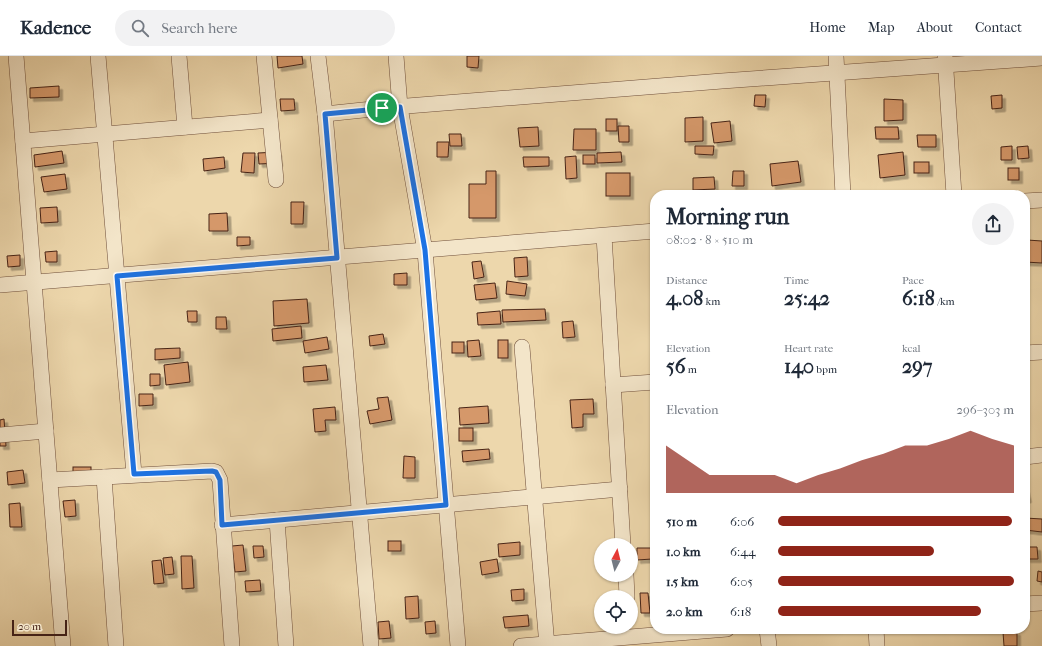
<!DOCTYPE html>
<html lang="en">
<head>
<meta charset="utf-8">
<style>
	:root { --surface:#fff; --page:#f2f2f3; --text:#1f2937; --muted:#747a83; --line:#e0e1e3; --accent:#8f2418 }
	body { margin:0; font-family:"IM FELL French Canon",serif; background:var(--page); color:var(--text); height:100vh; display:flex; flex-direction:column; font-size:15px; white-space:nowrap }
	* { box-sizing:border-box; margin:0 }
	p { font-size:13px; color:var(--muted) }
	.icon { flex:none; width:22px; height:22px; fill:none; stroke:currentColor; stroke-width:2; stroke-linecap:round; stroke-linejoin:round }
	.map { position:relative; flex:1; overflow:hidden }
	.sheet { position:absolute; left:650px; top:134px; width:380px; height:444px; display:flex; flex-direction:column; background:var(--surface); border-radius:16px; box-shadow:0 1px 3px #0004 }
	.sheet>* { flex:none }
	.needle { width:26px; rotate:7deg }
	.buttons { position:absolute; left:594px; top:482px; display:grid; gap:8px }
	.buttons a { display:grid; place-items:center; width:44px; height:44px; border-radius:50%; background:var(--surface); box-shadow:0 1px 3px #0004; font-size:20px }
	.scale { position:absolute; left:12px; bottom:10px; width:55px; box-sizing:border-box; padding-left:4px; border:2px solid #462316; border-top:0; font-size:11px; line-height:14px; white-space:nowrap; color:#462316; -webkit-text-stroke:3px #f3e5c9; paint-order:stroke }
	.pin { position:absolute; display:grid; place-items:center; width:34px; height:34px; color:#fff; margin:-17px; border:2px solid #fff; border-radius:50%; box-shadow:0 1px 4px #0007 }
	.round { display:grid; place-items:center; flex:none; width:42px; height:42px; border-radius:21px; background:var(--page) }
	.head { display:flex; align-items:center; justify-content:space-between; height:68px; padding:0 16px }
	h1 { font-size:22px; font-weight:800; line-height:30px }
	.stats { display:grid; grid-template-columns:repeat(3,1fr); gap:6px; height:68px; padding:4px 16px }
	.stats div { display:grid; align-content:center }
	.stats b { font-size:20px; font-weight:800 }
	.stats small { font-size:11px; font-weight:400 }
	.stats p { font-size:11px }
	.chart { height:112px; padding:8px 16px }
	.chart p { display:flex; justify-content:space-between }
	.chart svg { width:100%; height:72px; margin-top:4px; fill:var(--accent); opacity:.7 }
	ul { padding:0 16px; list-style:none; font-size:13px }
	li { display:grid; grid-template-columns:64px 48px 1fr; align-items:center; height:30px }
	li i { height:10px; border-radius:5px; background:var(--accent) }
	header { display:flex; align-items:center; gap:24px; box-sizing:border-box; height:56px; padding:0 20px; background:var(--surface); border-bottom:1px solid var(--line) }
	header strong { font-size:19px }
	nav { display:flex; gap:22px; margin-inline-start:auto; font-size:14px }
	.search { width:280px; height:36px; background:var(--page); display:flex; align-items:center; gap:10px; box-sizing:border-box; padding:0 14px; border-radius:22px; color:var(--muted); font-size:15px }
	.map>svg:first-child { display:block }
</style>
</head>
<body>
<header>
<strong>Kadence</strong>
<div class="search"><svg class="icon" aria-label="search" viewBox="0 0 24 24"><circle cx="10" cy="10" r="6"/><path d="M15 15l6 6"/></svg>Search here</div>
<nav><a>Home</a><a>Map</a><a>About</a><a>Contact</a></nav>
</header>
<div class="map">
<svg width="1042" height="590" viewBox="0 0 1042 590">
	<defs>
		<filter id="shadow"><feDropShadow dx="3.5" dy="3.5" stdDeviation="0" flood-color="#0004"/></filter>
	</defs>
	<rect width="100%" height="100%" fill="#edd7ac"/>
	<filter id="stains"><feTurbulence type="fractalNoise" baseFrequency=".005" numOctaves="4"/><feColorMatrix values="0 0 0 0 .2 0 0 0 0 .09 0 0 0 0 .02 0 0 0 .5 -.17"/></filter>
	<radialGradient id="worn" r=".72"><stop offset=".6" stop-color="#630" stop-opacity="0"/><stop offset="1" stop-color="#630" stop-opacity=".3"/></radialGradient>
	<g fill="#d5986b" stroke="#462316" filter="url(#shadow)">
		<polygon points="277,0 302,0 303,8 278,12"/>
		<polygon points="467,0 479,0 478,12 467,11"/>
		<polygon points="59,30 59,41 30,42 30,32"/>
		<polygon points="755,39 766,39 765,51 754,50"/>
		<polygon points="1002,39 1002,52 992,53 991,40"/>
		<polygon points="280,43 294,43 295,54 281,55"/>
		<polygon points="884,43 903,44 903,64 884,65"/>
		<polygon points="703,61 703,85 685,86 685,62"/>
		<rect x="606" y="63" width="11" height="12"/>
		<polygon points="730,65 732,85 714,87 711,67"/>
		<polygon points="618,70 629,70 629,86 619,86"/>
		<polygon points="538,71 539,90 520,91 518,72"/>
		<polygon points="875,71 898,71 899,83 876,83"/>
		<polygon points="574,73 596,73 596,94 573,94"/>
		<polygon points="449,78 461,78 462,90 450,90"/>
		<polygon points="917,79 936,79 936,91 918,91"/>
		<polygon points="437,86 449,86 448,101 437,101"/>
		<polygon points="695,90 714,90 713,99 695,98"/>
		<polygon points="1012,90 1012,104 1001,104 1001,91"/>
		<polygon points="1028,90 1029,102 1018,103 1017,91"/>
		<polygon points="62,95 64,107 35,111 34,99"/>
		<polygon points="278,96 279,107 259,108 258,97"/>
		<polygon points="621,96 622,106 597,107 597,97"/>
		<polygon points="903,96 905,119 880,122 878,99"/>
		<polygon points="243,97 255,97 254,117 241,116"/>
		<rect x="583" y="99" width="12" height="9"/>
		<polygon points="576,100 577,122 566,123 565,101"/>
		<polygon points="224,101 225,112 204,115 203,103"/>
		<polygon points="523,101 549,101 549,110 524,111"/>
		<polygon points="798,105 801,126 772,130 770,108"/>
		<rect x="914" y="106" width="15" height="11"/>
		<rect x="1008" y="112" width="11" height="12"/>
		<polygon points="486,115 496,115 496,162 469,162 469,128 486,128"/>
		<polygon points="733,115 744,115 744,130 732,130"/>
		<rect x="606" y="117" width="24" height="23"/>
		<polygon points="65,118 67,133 44,136 41,121"/>
		<polygon points="714,121 715,133 693,134 693,122"/>
		<polygon points="291,146 304,146 303,168 291,168"/>
		<polygon points="57,151 58,166 41,167 40,152"/>
		<polygon points="227,157 228,175 209,175 209,158"/>
		<polygon points="237,181 250,181 250,189 237,190"/>
		<polygon points="1027,184 1042,185 1042,207 1025,206"/>
		<polygon points="57,195 57,206 46,206 45,196"/>
		<polygon points="20,199 20,210 8,211 7,200"/>
		<polygon points="527,201 528,220 515,221 514,202"/>
		<polygon points="481,205 484,221 474,223 472,206"/>
		<polygon points="407,217 407,229 394,229 394,218"/>
		<polygon points="507,225 527,228 525,240 506,238"/>
		<polygon points="495,227 497,242 476,244 474,229"/>
		<polygon points="307,243 309,267 274,270 273,245"/>
		<polygon points="545,253 546,264 503,266 502,254"/>
		<polygon points="187,255 197,255 197,266 188,266"/>
		<polygon points="500,255 501,268 478,269 477,257"/>
		<polygon points="216,261 226,261 227,273 216,273"/>
		<polygon points="573,265 575,281 563,282 562,266"/>
		<polygon points="301,270 302,282 273,285 272,273"/>
		<polygon points="383,278 385,288 370,290 369,280"/>
		<polygon points="327,281 329,293 305,297 303,285"/>
		<polygon points="479,284 481,300 468,301 467,285"/>
		<rect x="498" y="284" width="10" height="18"/>
		<rect x="452" y="286" width="12" height="11"/>
		<polygon points="180,292 180,302 155,304 155,293"/>
		<polygon points="188,306 190,326 166,329 164,309"/>
		<polygon points="326,309 328,324 304,326 303,311"/>
		<polygon points="150,318 160,318 160,329 150,330"/>
		<polygon points="139,338 153,338 153,349 139,350"/>
		<polygon points="388,341 392,364 370,368 367,355 379,353 377,342"/>
		<polygon points="593,343 594,358 583,358 583,371 572,372 570,344"/>
		<polygon points="488,350 489,367 460,369 459,352"/>
		<polygon points="335,351 336,364 325,364 326,375 315,376 313,353"/>
		<polygon points="4,363 6,390 0,390 0,364"/>
		<rect x="459" y="372" width="14" height="13"/>
		<polygon points="489,393 490,403 463,406 462,395"/>
		<polygon points="404,400 415,401 415,422 403,422"/>
		<rect x="73" y="411" width="18" height="12"/>
		<polygon points="23,414 25,427 8,429 7,416"/>
		<polygon points="1025,430 1028,443 1025,444"/>
		<polygon points="75,444 76,460 65,461 63,445"/>
		<polygon points="20,447 22,471 10,471 9,448"/>
		<polygon points="1025,462 1042,463 1042,476 1025,474"/>
		<rect x="388" y="485" width="13" height="10"/>
		<polygon points="520,486 520,499 499,501 498,488"/>
		<polygon points="243,489 246,515 235,516 232,490"/>
		<polygon points="253,490 263,490 264,501 254,502"/>
		<polygon points="1026,491 1037,491 1038,503 1027,503"/>
		<polygon points="637,492 651,492 652,503 637,504"/>
		<polygon points="181,500 192,500 194,532 182,533"/>
		<polygon points="172,501 174,518 165,519 163,502"/>
		<polygon points="497,503 499,516 482,519 480,506"/>
		<polygon points="161,504 164,527 154,528 152,505"/>
		<polygon points="1038,515 1042,516 1042,526 1037,525"/>
		<polygon points="260,524 261,535 246,536 245,525"/>
		<polygon points="524,533 524,544 512,545 511,534"/>
		<polygon points="640,537 648,537 650,557 641,557"/>
		<polygon points="418,540 419,562 406,563 405,541"/>
		<polygon points="528,559 529,570 505,572 503,561"/>
		<polygon points="389,565 391,582 379,583 378,566"/>
		<polygon points="435,565 436,577 426,578 425,566"/>
		<polygon points="1003,576 1017,576 1017,590 1004,590"/>
	</g>
	<g fill="none" stroke-linecap="round" stroke-linejoin="round">
		<defs>
			<g id="minor">
				<polyline points="16,0 63,590"/>
				<polyline points="98,0 134,418"/>
				<polyline points="179,0 185,71"/>
				<polyline points="264,0 276,124"/>
				<polyline points="318,0 325,58 371,590"/>
				<polyline points="396,0 400,51 425,195 458,590"/>
				<polyline points="836,0 843,139"/>
				<polyline points="945,0 954,139"/>
				<polyline points="325,58 382,52 722,25 1042,2"/>
				<polyline points="23,85 270,64"/>
				<polyline points="1025,145 1042,144"/>
				<polyline points="604,180 623,489"/>
				<polyline points="0,229 655,175"/>
				<polyline points="522,291 547,590"/>
				<polyline points="1025,297 1042,296"/>
				<polyline points="613,329 655,326"/>
				<polyline points="0,379 46,375"/>
				<polyline points="1025,401 1042,399"/>
				<polyline points="104,421 116,590"/>
				<polyline points="50,424 212,415 216,416 220,424 232,590"/>
				<polyline points="277,464 286,590"/>
				<polyline points="222,469 620,433"/>
				<polyline points="626,519 627,541"/>
				<polyline points="1025,548 1042,547"/>
				<polyline points="767,573 769,590"/>
				<polyline points="876,573 877,590"/>
				<polyline points="521,590 727,573"/>
			</g>
		</defs>
		<use href="#minor" stroke="#70503c" stroke-width="16"/>
		<use href="#minor" stroke="#f3e5c9" stroke-width="15"/>
	</g>
	<g fill="none" stroke-linecap="round" stroke-linejoin="round">
		<defs>
			<polygon id="route" points="400,51 425,194 446,449 222,469 220,424 216,416 212,415 134,418 117,220 337,202 325,58"/>
		</defs>
		<use href="#route" stroke="#fff" stroke-width="8"/>
		<use href="#route" stroke="#1a73e8" stroke-width="5"/>
	</g>
	<rect width="100%" height="100%" filter="url(#stains)"/>
	<rect width="100%" height="100%" fill="url(#worn)"/>
</svg>
<div class="buttons">
<a><svg class="needle" viewBox="-14 -14 28 28"><path d="M0-13l5 13h-10z" fill="#e53935"/><path d="M0 13l5-13h-10z" fill="#747a83"/></svg></a>
<a><svg class="icon" aria-label="locate" viewBox="0 0 24 24"><circle cx="12" cy="12" r="6"/><path d="M12 2v4M12 18v4M2 12h4M18 12h4"/></svg></a>
</div>
<div class="scale">20 m</div>
<div class="pin" style="left:382px;top:52px;background:#1e9e55"><svg class="icon" aria-label="arrive" viewBox="0 0 24 24"><path d="M6 21V4h12l-3 4 3 4H6"/></svg></div>
<section class="sheet">
<div class="head"><div><h1>Morning run</h1><p>08:02 · 8 × 510 m</p></div><a class="round"><svg class="icon" aria-label="share" viewBox="0 0 24 24"><path d="M12 15V3M7 8l5-5 5 5M5 13v7h14v-7"/></svg></a></div>
<div class="stats">
<div><p>Distance</p><b>4.08<small> km</small></b></div>
<div><p>Time</p><b>25:42</b></div>
<div><p>Pace</p><b>6:18<small> /km</small></b></div>
</div>
<div class="stats">
<div><p>Elevation</p><b>56<small> m</small></b></div>
<div><p>Heart rate</p><b>140<small> bpm</small></b></div>
<div><p>kcal</p><b>297</b></div>
</div>
<div class="chart"><p><span>Elevation</span>296–303 m</p>
<svg viewBox="0 0 160 44" preserveAspectRatio="none"><path d="M0 44V15L10 24L20 33L30 33L40 33L50 33L60 38L70 33L80 29L90 24L100 20L110 15L120 15L130 11L140 6L150 11L160 15V44z"/></svg>
</div>
<ul>
<li><b>510 m</b>6:06<i style="width:99%"></i></li>
<li><b>1.0 km</b>6:44<i style="width:66%"></i></li>
<li><b>1.5 km</b>6:05<i style="width:100%"></i></li>
<li><b>2.0 km</b>6:18<i style="width:86%"></i></li>
</ul>
</section>
</div>
</body>
</html>
